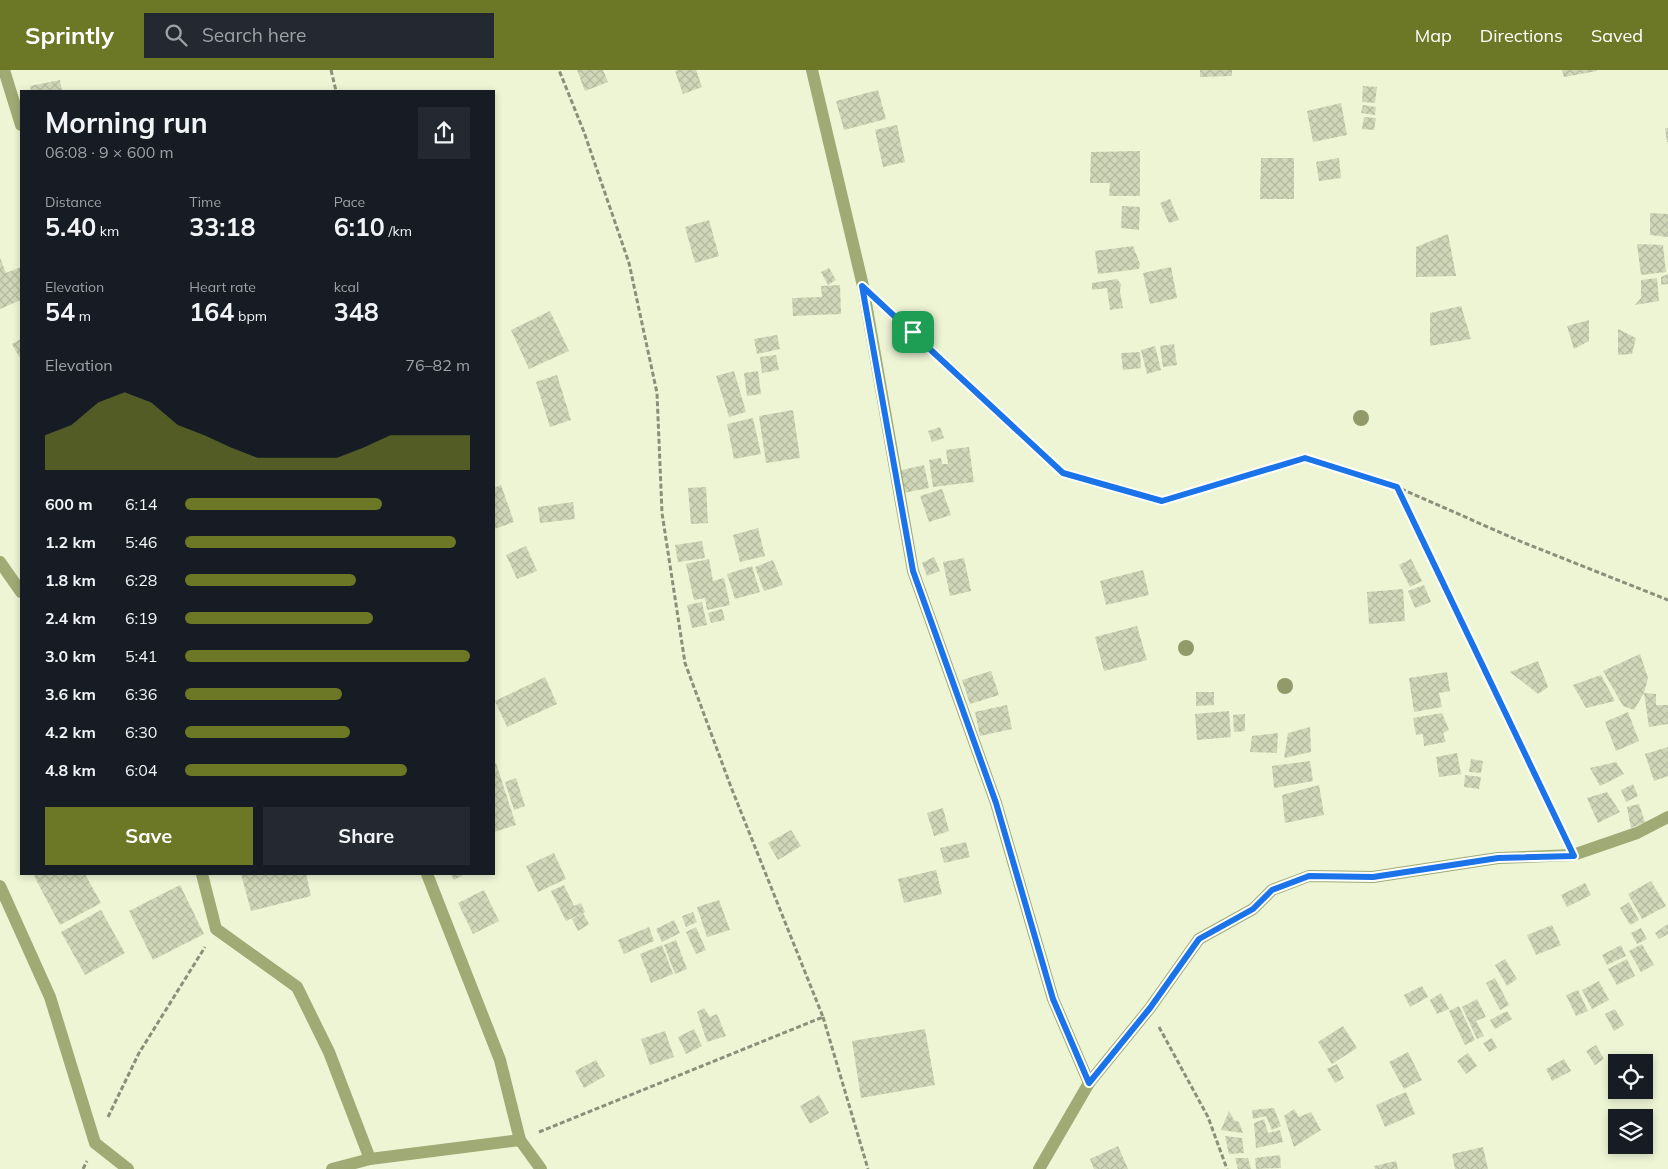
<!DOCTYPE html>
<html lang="en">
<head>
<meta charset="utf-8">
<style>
	:root { --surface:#171b24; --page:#242831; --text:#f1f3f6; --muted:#9ea1a6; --accent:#6c7825 }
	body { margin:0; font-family:Mulish,sans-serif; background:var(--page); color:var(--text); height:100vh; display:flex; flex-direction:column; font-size:19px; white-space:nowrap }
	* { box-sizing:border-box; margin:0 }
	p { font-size:16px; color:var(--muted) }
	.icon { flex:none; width:28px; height:28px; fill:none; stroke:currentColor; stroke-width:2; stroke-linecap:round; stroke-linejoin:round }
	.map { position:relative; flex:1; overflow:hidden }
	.panel { position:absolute; left:20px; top:20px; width:475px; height:785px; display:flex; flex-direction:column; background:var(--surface); border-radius:0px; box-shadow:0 2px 8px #0003 }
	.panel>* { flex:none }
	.controls { position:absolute; left:1608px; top:984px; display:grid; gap:10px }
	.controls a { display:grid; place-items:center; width:45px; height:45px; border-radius:0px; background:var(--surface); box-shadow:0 2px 8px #0003; font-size:25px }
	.pin { position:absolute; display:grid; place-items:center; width:42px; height:42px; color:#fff; margin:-21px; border-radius:10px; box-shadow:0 2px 8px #0006 }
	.round { display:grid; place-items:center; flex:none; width:52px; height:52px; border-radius:0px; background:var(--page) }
	.summary { display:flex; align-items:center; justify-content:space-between; height:85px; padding:0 25px }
	h1 { font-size:28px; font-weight:700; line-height:38px }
	.figures { display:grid; grid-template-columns:repeat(3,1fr); gap:8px; height:85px; padding:5px 25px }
	.figures div { display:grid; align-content:center }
	.figures b { font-size:25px; font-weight:700 }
	.figures small { font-size:14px; font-weight:400 }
	.figures p { font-size:14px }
	.chart { height:140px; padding:10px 25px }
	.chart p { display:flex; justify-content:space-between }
	.chart svg { width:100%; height:90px; margin-top:5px; fill:var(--accent); opacity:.7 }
	.button { display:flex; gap:10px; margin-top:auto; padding:10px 25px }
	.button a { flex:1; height:58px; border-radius:0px; background:var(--accent); color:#fff; font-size:20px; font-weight:700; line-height:58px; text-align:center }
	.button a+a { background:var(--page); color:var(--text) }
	ul { padding:0 25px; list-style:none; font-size:16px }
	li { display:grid; grid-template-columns:80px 60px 1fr; align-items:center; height:38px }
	li i { height:12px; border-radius:6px; background:var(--accent) }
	header { display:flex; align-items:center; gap:30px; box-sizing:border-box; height:70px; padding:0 25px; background:var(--accent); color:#fff }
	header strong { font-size:24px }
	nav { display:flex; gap:28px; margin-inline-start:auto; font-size:18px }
	.search { width:350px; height:45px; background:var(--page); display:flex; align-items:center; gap:12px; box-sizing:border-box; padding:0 18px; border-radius:0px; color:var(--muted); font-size:19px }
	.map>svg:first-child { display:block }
</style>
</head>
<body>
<header>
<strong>Sprintly</strong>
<div class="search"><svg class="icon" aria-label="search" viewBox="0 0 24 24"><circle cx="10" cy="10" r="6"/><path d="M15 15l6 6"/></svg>Search here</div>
<nav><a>Map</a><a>Directions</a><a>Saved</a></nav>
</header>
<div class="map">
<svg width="1668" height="1099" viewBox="0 0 1668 1099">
	<defs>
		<pattern id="building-cross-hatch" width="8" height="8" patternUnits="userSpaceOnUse" patternTransform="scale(1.25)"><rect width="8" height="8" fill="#d0d7b8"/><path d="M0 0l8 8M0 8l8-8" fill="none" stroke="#b3b99e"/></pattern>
	</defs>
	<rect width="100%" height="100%" fill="#eef5d5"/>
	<g fill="url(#building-cross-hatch)">
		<polygon points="577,0 603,0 608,12 585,21"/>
		<polygon points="678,0 696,0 702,17 683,24 675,1"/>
		<polygon points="1200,0 1232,0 1232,6 1200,7"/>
		<polygon points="1562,0 1597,0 1597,1 1564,7"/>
		<polygon points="60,10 62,21 31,21 30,16"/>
		<polygon points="1363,16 1377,17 1375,33 1362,32"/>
		<polygon points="878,20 886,49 844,60 836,31"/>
		<polygon points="1341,33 1347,65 1313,72 1307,41"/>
		<polygon points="1363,35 1376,37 1375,45 1361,43"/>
		<polygon points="1364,47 1376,48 1374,60 1362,59"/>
		<polygon points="897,55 905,92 883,97 875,60"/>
		<polygon points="1665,58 1668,58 1668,72 1667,72"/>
		<polygon points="1140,81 1140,126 1109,126 1110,113 1090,113 1091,82"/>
		<polygon points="1261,88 1294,88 1294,129 1260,129"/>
		<polygon points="1339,88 1341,108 1319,111 1316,92"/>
		<polygon points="1170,129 1179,150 1169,153 1160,133"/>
		<polygon points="1122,136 1140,137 1139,160 1121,158"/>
		<polygon points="1650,143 1668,144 1668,167 1650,165"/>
		<polygon points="709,150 719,186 695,193 685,157"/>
		<polygon points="1448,164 1456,206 1416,207 1416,177"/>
		<polygon points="1637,174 1663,175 1666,202 1641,205"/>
		<polygon points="1133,176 1140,194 1139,199 1098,204 1095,181"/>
		<polygon points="0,188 6,203 21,197 21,230 0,239"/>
		<polygon points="1171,197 1177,228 1150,234 1143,203"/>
		<polygon points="829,198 836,210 828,215 821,202"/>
		<polygon points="1668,204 1668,214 1661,215 1661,207"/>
		<polygon points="1657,208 1659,231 1635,235 1641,228 1641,210"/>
		<polygon points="1117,209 1121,214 1120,221 1123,238 1110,240 1107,218 1092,220 1092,213"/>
		<polygon points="840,215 841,244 793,246 792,228 822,227 821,216"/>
		<polygon points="1461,236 1471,269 1430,276 1430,243"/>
		<polygon points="550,241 569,281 529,299 511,260"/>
		<polygon points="1589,250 1589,271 1574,279 1567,256"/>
		<polygon points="1618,259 1636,268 1632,284 1618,285"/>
		<polygon points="777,265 780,279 757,284 754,269"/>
		<polygon points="21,269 21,285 19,287 12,274"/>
		<polygon points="1174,274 1177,295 1163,297 1160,276"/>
		<polygon points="1155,276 1161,300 1147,304 1141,280"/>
		<polygon points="1140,282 1141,298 1123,300 1121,283"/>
		<polygon points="776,285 779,300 762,303 760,287"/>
		<polygon points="734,301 746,342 729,347 716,306"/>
		<polygon points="758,301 761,324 747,326 744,303"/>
		<polygon points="557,305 571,350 550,357 536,312"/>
		<polygon points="793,340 800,388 766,393 759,346"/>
		<polygon points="753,348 761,384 734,389 727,354"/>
		<polygon points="940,357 944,368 932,372 928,361"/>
		<polygon points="969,377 974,412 933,417 929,390 941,388 942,394 948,394 946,380"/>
		<polygon points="924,395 929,418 903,423 898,401"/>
		<polygon points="501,415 514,452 494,459 494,418"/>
		<polygon points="706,417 708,453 691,454 688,418"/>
		<polygon points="942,419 951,445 929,452 920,426"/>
		<polygon points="573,432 575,449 540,453 538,437"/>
		<polygon points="758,458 765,486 740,492 733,465"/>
		<polygon points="702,471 705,488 678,492 675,475"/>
		<polygon points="526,476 537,501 517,509 506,485"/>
		<polygon points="934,487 940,501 927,506 922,493"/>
		<polygon points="964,488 971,521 950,526 943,492"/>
		<polygon points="709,489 713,511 724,508 730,535 707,540 705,528 694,530 686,494"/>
		<polygon points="1411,489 1422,511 1410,517 1399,495"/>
		<polygon points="773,490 783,515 764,521 755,497"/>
		<polygon points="752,496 760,522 735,529 727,504"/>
		<polygon points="1143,500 1149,525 1106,535 1100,511"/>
		<polygon points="1424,515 1431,532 1415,538 1408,521"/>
		<polygon points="1403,519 1405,551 1369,554 1367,522"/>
		<polygon points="702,532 707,555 692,558 687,535"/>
		<polygon points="722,539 725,550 711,553 708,543"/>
		<polygon points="1137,556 1147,590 1104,601 1095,567"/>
		<polygon points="1640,584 1648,608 1644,623 1634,640 1623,636 1603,601"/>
		<polygon points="1538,591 1548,617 1538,624 1510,602"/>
		<polygon points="991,601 999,625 970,634 962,610"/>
		<polygon points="1447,602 1450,621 1439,623 1442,637 1414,642 1409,608"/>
		<polygon points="1601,605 1615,631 1586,638 1573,615"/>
		<polygon points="545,607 557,634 507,657 495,631"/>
		<polygon points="1196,622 1214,622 1214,635 1196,636"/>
		<polygon points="1644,623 1656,624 1656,635 1668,635 1668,654 1649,657"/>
		<polygon points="1007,635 1012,659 980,666 975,642"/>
		<polygon points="1229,641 1231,667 1197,670 1195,644"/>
		<polygon points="1628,642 1639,671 1616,681 1605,652"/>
		<polygon points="1442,643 1449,660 1443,663 1446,672 1424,676 1423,664 1416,665 1413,648"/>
		<polygon points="1245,644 1245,661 1234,662 1233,645"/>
		<polygon points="1310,657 1311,682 1284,688 1288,663"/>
		<polygon points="1278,663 1277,683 1250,682 1252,666"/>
		<polygon points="1668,677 1668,706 1654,711 1645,684"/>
		<polygon points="1457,683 1461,704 1439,707 1436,687"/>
		<polygon points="1471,689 1483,691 1481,703 1469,702"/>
		<polygon points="1310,691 1313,711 1274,718 1272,696"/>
		<polygon points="1616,692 1624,704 1600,716 1590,698"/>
		<polygon points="496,693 516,755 494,762 494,694"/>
		<polygon points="1465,705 1481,707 1479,719 1464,717"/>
		<polygon points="516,708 525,736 514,740 505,712"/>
		<polygon points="1633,714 1638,726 1626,732 1621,720"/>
		<polygon points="1319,715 1324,745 1285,753 1282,725"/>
		<polygon points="1607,722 1620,742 1598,753 1587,728"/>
		<polygon points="1639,734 1645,752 1631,758 1627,737"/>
		<polygon points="943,738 949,761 934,766 927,743"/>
		<polygon points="791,760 801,776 778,790 768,773"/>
		<polygon points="966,772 970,787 944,793 940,778"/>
		<polygon points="554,783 566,809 538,822 526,796"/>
		<polygon points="936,800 942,824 904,833 898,809"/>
		<polygon points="38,804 85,804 101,833 60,855 34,806"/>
		<polygon points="241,804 306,804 311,826 251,841"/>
		<polygon points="451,804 465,804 454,810"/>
		<polygon points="1651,811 1666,836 1642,849 1628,824"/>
		<polygon points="1585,813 1591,825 1567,837 1561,825"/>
		<polygon points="180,815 204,864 153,890 129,841"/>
		<polygon points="564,815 574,836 581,833 585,842 566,851 551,821"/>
		<polygon points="484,820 499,851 473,864 458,833"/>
		<polygon points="719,830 730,860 707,867 697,837"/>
		<polygon points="1629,832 1639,850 1630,855 1620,838"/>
		<polygon points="101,840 125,883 85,905 61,862"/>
		<polygon points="693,842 697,852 686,857 682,846"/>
		<polygon points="583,843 589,854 578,861 572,849"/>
		<polygon points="674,850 680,863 662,872 656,859"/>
		<polygon points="1668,854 1668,864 1659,869 1655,863"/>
		<polygon points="1552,855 1561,875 1536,885 1527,865"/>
		<polygon points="649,857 654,871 624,884 618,870"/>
		<polygon points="696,857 706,880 696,884 686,862"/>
		<polygon points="1641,858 1647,869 1637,874 1631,863"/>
		<polygon points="676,870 687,899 675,904 664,875"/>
		<polygon points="1642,874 1654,895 1641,902 1629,881"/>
		<polygon points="662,875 673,904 651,913 640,884"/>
		<polygon points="1621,875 1626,886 1607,895 1602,885"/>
		<polygon points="1505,889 1517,909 1507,916 1495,895"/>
		<polygon points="1627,889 1635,906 1617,915 1608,899"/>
		<polygon points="1495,908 1509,935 1500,940 1486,913"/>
		<polygon points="1599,911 1609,930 1592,939 1582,920"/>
		<polygon points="1422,916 1428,927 1410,937 1404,925"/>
		<polygon points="1578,920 1588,941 1576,946 1566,925"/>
		<polygon points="1441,923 1449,939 1437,944 1430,930"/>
		<polygon points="1477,929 1486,947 1476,951 1484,966 1477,969 1462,937"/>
		<polygon points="1459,936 1475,970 1465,975 1449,941"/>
		<polygon points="704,938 710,947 717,944 726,966 707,972 697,942"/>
		<polygon points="1615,939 1624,955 1614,961 1605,944"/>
		<polygon points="1507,941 1512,949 1495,959 1490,950"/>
		<polygon points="1343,956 1357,978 1332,994 1318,972"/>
		<polygon points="694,959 702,976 686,984 678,967"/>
		<polygon points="925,959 935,1015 861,1028 852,971"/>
		<polygon points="665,961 674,987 650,995 641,969"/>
		<polygon points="1492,968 1497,978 1489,982 1483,973"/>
		<polygon points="1596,975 1604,989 1595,995 1586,981"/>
		<polygon points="1408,982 1422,1010 1404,1019 1389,992"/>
		<polygon points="1468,983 1477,996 1466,1004 1457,991"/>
		<polygon points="1564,989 1571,1001 1552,1011 1546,999"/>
		<polygon points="596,990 605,1006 584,1018 575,1001"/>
		<polygon points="1337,994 1344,1008 1335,1013 1327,999"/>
		<polygon points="1406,1022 1415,1044 1385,1057 1376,1035"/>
		<polygon points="819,1025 829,1043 810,1054 800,1036"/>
		<polygon points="1274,1038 1281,1056 1272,1060 1266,1046 1253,1049 1252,1040"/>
		<polygon points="1294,1039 1299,1047 1311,1042 1321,1060 1294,1077 1284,1046"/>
		<polygon points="1229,1041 1234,1050 1239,1052 1243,1063 1221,1060"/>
		<polygon points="1264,1049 1268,1063 1280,1060 1283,1072 1256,1078 1254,1053"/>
		<polygon points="1225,1066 1242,1068 1244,1083 1229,1084"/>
		<polygon points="1118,1076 1128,1099 1094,1099 1090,1089"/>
		<polygon points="1483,1077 1488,1099 1455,1099 1452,1084"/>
		<polygon points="1280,1085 1281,1098 1256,1099 1255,1088"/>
		<polygon points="1235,1088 1248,1088 1251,1099 1238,1099"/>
		<polygon points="1396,1091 1398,1099 1375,1099 1374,1096"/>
	</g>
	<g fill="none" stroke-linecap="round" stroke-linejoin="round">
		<g stroke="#8b907a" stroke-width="3" stroke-dasharray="5 2.5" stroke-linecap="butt">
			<polyline points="331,0 336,21"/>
			<polyline points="889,240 1063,403 1162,431 1305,388 1397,417"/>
			<polyline points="1563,765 1397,417 1522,472 1668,530"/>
			<polyline points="823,947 868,1099"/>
			<polyline points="1159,957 1208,1047 1227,1099"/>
			<polyline points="108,1047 139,983 205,877"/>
			<polyline points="539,1062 823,947 731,717 685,593 662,443 657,323 629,193 584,62 559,0"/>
			<polyline points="83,1099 87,1091"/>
		</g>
		<g stroke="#9faa74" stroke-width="12">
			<polyline points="4,0 21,55"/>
			<polyline points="812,0 863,216 913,501 996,733 1053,929 1089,1013"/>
			<polyline points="0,492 21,522"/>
			<polyline points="202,804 216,859 297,917 329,982 370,1089 520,1070"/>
			<polyline points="427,804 500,990 520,1070 541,1099"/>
			<polyline points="0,816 50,927 95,1073 128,1099"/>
			<polyline points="332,1099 370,1089"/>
			<polyline points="1039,1099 1089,1013 1150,938 1199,869 1253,839 1272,820 1309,806 1373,807 1498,788 1573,785 1637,763 1668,747"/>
		</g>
	</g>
	<g fill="#929a6a">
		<circle cx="1361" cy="348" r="8"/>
		<circle cx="1186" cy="578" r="8"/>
		<circle cx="1285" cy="616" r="8"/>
	</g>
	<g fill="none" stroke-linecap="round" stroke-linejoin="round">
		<defs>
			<polygon id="route" points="862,216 1063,403 1162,431 1305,388 1397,417 1574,786 1498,788 1373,807 1309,806 1272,820 1253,839 1199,869 1150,938 1089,1013 1053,929 996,733 913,501"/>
		</defs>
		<use href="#route" stroke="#fff" stroke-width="10"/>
		<use href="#route" stroke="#1a73e8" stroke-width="6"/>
	</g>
</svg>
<div class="controls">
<a><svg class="icon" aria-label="locate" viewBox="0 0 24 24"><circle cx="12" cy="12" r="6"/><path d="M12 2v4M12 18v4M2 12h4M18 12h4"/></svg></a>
<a><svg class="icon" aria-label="layers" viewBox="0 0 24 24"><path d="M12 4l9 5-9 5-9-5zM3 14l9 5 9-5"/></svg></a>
</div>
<div class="pin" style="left:913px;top:262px;background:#1e9e55"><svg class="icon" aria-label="arrive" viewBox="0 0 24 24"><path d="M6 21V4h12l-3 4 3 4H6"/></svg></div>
<section class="panel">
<div class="summary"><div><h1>Morning run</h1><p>06:08 · 9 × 600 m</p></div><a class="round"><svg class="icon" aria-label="share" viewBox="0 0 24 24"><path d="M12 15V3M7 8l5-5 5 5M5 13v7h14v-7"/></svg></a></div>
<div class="figures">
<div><p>Distance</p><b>5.40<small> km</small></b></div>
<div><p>Time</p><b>33:18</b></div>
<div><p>Pace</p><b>6:10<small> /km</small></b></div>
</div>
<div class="figures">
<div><p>Elevation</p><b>54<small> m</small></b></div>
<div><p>Heart rate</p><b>164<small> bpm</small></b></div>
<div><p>kcal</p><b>348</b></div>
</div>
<div class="chart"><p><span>Elevation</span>76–82 m</p>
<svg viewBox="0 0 160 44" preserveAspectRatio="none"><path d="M0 44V27L10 22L20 11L30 6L40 11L50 22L60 27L70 33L80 38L90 38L100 38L110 38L120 33L130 27L140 27L150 27L160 27V44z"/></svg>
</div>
<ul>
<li><b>600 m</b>6:14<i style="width:69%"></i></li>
<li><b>1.2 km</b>5:46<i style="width:95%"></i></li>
<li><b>1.8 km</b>6:28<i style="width:60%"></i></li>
<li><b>2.4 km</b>6:19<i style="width:66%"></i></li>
<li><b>3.0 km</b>5:41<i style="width:100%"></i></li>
<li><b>3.6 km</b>6:36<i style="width:55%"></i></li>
<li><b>4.2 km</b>6:30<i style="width:58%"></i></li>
<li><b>4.8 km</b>6:04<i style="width:78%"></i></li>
</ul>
<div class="button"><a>Save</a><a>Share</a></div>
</section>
</div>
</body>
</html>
